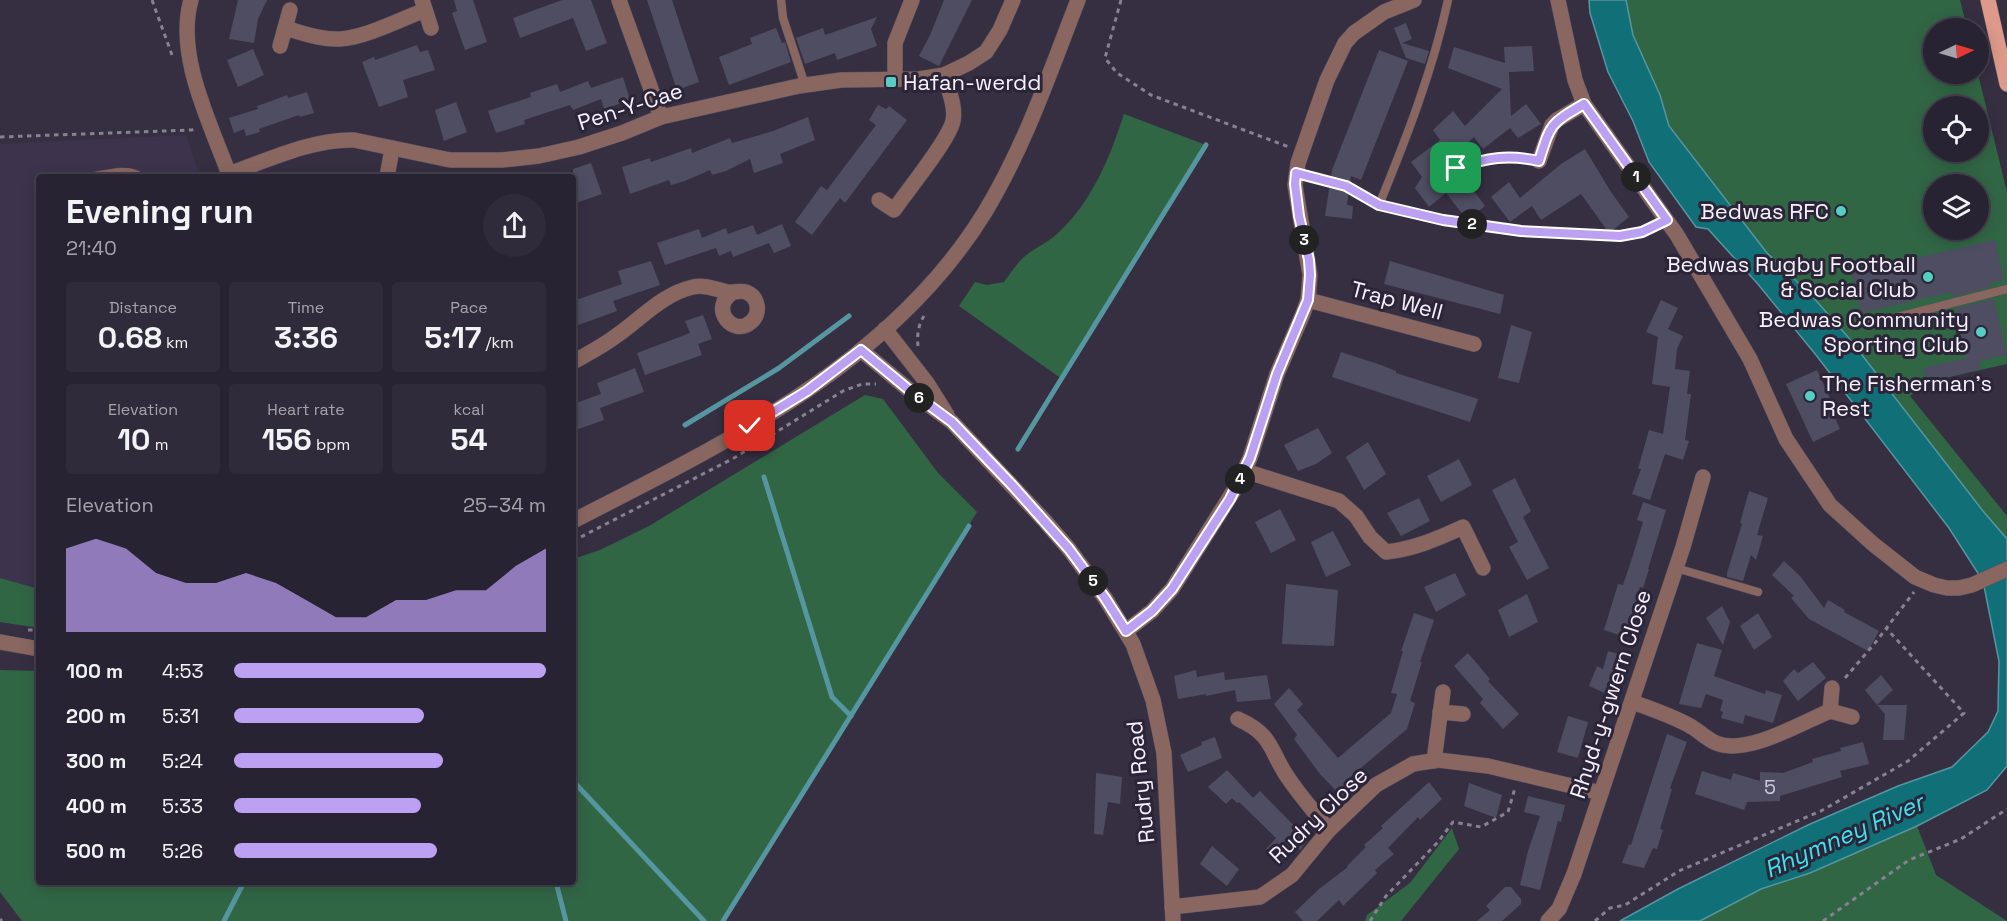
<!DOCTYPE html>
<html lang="en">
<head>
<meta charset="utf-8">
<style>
	:root { --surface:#282332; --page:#302b3a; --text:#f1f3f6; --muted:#a5a4ac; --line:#44404d; --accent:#bca0f2 }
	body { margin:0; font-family:"Space Grotesk",sans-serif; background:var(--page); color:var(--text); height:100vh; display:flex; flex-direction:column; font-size:22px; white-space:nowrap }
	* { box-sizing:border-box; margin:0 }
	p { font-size:20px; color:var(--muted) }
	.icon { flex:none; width:33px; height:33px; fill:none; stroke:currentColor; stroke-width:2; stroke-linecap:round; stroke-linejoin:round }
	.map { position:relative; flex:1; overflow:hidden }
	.sheet { position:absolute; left:36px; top:174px; width:540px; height:711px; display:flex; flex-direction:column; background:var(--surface); border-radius:6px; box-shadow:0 3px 15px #0003,0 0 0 2px var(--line) }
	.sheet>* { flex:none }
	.needle { width:39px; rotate:85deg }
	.buttons { position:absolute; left:1923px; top:18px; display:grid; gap:12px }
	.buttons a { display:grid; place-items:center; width:66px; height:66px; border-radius:50%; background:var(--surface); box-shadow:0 3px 15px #0003,0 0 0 2px var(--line); font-size:30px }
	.pin { position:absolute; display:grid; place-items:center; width:51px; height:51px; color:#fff; margin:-26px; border-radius:12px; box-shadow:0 3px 9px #0006 }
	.km { position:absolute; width:30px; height:30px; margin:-15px; border-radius:50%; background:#222; color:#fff; font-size:16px; line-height:30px; text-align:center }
	.round { display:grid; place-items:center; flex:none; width:63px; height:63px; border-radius:32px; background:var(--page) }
	.summary { display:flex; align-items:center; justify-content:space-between; height:102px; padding:0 30px }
	h1 { font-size:33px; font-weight:700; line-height:45px }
	.metrics { display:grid; grid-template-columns:repeat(3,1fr); gap:9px; height:102px; padding:6px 30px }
	.metrics div { display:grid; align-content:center; border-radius:6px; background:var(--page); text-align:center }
	.metrics b { font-size:30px; font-weight:700 }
	.metrics small { font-size:16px; font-weight:400 }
	.metrics p { font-size:16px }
	.chart { height:168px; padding:12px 30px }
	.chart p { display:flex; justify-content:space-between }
	.chart svg { width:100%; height:108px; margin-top:6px; fill:var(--accent); opacity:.7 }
	ul { padding:0 30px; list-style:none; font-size:20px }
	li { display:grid; grid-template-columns:96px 72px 1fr; align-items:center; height:45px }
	li i { height:15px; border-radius:8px; background:var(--accent) }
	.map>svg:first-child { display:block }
</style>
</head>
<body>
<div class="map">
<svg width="2007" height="921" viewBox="0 0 2007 921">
	<rect width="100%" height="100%" fill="#362f42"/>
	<polygon fill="#3d334d" points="186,135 200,177 39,177 39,589 0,578 0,144"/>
	<g fill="#316645" fill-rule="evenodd">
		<path d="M1626,0H1960L1967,28H1934V74H1978L2007,192V364L1927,382L1910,396L2007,516V539L1983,511L1848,337L1812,296L1767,253L1669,126L1660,95L1633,35ZM1934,106H1978V152H1934ZM1934,184H1978V230H1934Z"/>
		<path d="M1124,114L1206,145L1062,379L959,306L975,282L987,285L1004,282C1010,274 1016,264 1024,257C1034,248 1048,243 1058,233C1092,202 1110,157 1124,114Z"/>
		<polygon points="865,395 883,399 938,473 977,512 723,921 22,921 0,892 0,670 39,671 39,882 573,882 573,559 600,550 649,526"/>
		<polygon points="0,578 39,589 39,628 0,622"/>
		<polygon points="1917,826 1936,875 2007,921 1700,921 1761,889 1810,873"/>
		<polygon points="1452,828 1459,849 1401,921 1365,921 1367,915 1410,883"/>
	</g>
	<polygon fill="#106f77" stroke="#5596a0" stroke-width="1.5" points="1589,0 1626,0 1633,35 1660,95 1669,126 1767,253 1812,296 1848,337 1983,511 2007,539 2007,766 1987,790 1917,826 1810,873 1761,889 1700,921 1620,921 1678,889 1808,825 1898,786 1952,767 1988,732 1998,711 1999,661 1983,581 1949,528 1816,355 1757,283 1708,229 1696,227 1649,162 1633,121 1608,72 1590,13"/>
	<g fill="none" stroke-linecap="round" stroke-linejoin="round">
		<g stroke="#5596a0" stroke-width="5">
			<polyline points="685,425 779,368 849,316"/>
			<polyline points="1018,449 1206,145"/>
			<polyline points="764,477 832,697 851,716"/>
			<polyline points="573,781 704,921"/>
			<polyline points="556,882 566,921"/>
			<polyline points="224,921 244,882"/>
			<polyline points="723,921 969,526"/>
		</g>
	</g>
	<g fill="#4e4d62">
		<polygon points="238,0 267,0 258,19 254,43 229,39"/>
		<polygon points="454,0 473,0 487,42 465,50 452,13 457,11"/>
		<polygon points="562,0 591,0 607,43 586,51 573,18 520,38 513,18"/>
		<polygon points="647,0 672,0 699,82 677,90"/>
		<polygon points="944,0 972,0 939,66 919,56 931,33"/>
		<polygon points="877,17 871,29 877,46 837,60 835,53 805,64 796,38 823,28 825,35"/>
		<polygon points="1406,23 1412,39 1402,43 1429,51 1425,64 1406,58 1394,28"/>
		<polygon points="776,28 782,43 785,42 791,62 729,85 719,57 752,44 750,38"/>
		<polygon points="417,45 420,52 428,50 435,70 403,80 408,97 379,107 362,62 374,57 375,60"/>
		<polygon points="1532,46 1534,71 1509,72 1511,116 1526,104 1541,124 1518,138 1510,128 1483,149 1474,137 1441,167 1455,186 1465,179 1485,206 1467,220 1446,193 1429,207 1415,188 1422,177 1411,162 1440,140 1433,130 1453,111 1465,126 1502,89 1448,68 1454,47 1505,63 1504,47"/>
		<polygon points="253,49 264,75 238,87 227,60"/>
		<polygon points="1379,50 1408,61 1361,180 1351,176 1347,205 1353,206 1352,219 1325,216 1332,170"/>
		<polygon points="623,77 630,100 604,109 601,99 573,110 570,105 524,120 525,124 496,133 488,111 531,97 530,93 557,84 560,92 588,81 591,88"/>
		<polygon points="307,92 314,113 300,117 299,115 259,129 260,132 246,136 244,129 234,133 229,118 258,109 257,106 274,100 287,95 288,98"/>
		<polygon points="456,102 467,132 444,141 435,110"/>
		<polygon points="878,105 886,109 889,106 907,120 845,203 840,198 812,235 795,222 821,186 827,190 876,125 869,120"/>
		<polygon points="808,117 815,140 780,154 783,163 754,173 750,159 726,171 712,175 710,170 685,181 671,185 669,180 630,194 622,167 650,158 651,162 691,148 692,153 730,138 732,143 773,131"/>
		<polygon points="1585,149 1611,192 1629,217 1609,233 1581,194 1541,220 1532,206 1510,222 1491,197 1509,182 1520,198 1561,164"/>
		<polygon points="591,163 602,194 573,204 573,169"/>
		<polygon points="782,224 791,246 774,253 769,243 733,257 731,251 719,256 716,248 665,265 657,243 699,229 702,238 726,228 728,234 753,225 757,235"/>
		<polygon points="1995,240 2004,280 1990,283 1991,287 1953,297 1952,292 1861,313 1852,273"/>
		<polygon points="651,261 660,285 613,301 617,311 573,327 573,301 622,284 618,271"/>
		<polygon points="1390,261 1504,295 1500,314 1384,284"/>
		<polygon points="1994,299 2007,355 1979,361 1981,369 1927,382 1923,368 1967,358 1956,308"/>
		<polygon points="1661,300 1678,308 1668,329 1683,336 1677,349 1675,369 1690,371 1687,394 1691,394 1685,440 1689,441 1683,460 1665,454 1650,500 1632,494 1641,469 1638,469 1649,430 1663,434 1670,387 1652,384 1658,337 1646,332"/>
		<polygon points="703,315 712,339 698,344 702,355 645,375 637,353 690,333 685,321"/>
		<polygon points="1511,325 1532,332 1519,383 1498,378"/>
		<polygon points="1341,352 1381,365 1396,371 1396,373 1478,399 1470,422 1332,377"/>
		<polygon points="635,368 644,392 600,408 604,420 573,431 573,404 601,394 597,383"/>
		<polygon points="1817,370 1834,407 1831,409 1840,429 1813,442 1786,384"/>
		<polygon points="1318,428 1332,453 1316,464 1298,471 1284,445"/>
		<polygon points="1368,442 1386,474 1364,490 1346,457"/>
		<polygon points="1459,459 1472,485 1441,502 1427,476"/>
		<polygon points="1515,478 1531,511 1523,517 1549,568 1527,580 1509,547 1518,542 1492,490"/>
		<polygon points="1749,491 1768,498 1757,535 1763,536 1756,560 1751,555 1743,581 1727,577 1727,573 1742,524 1740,523"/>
		<polygon points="1419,498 1430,521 1401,536 1387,513"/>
		<polygon points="1643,502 1666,510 1648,569 1649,569 1643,588 1640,587 1625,637 1604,630 1618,584 1623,585 1633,555 1643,522 1637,520"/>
		<polygon points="1280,509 1296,540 1271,553 1255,522"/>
		<polygon points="1333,531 1351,565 1326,577 1311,542"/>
		<polygon points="1784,561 1800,576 1824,608 1828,600 1845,610 1844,612 1879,631 1868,651 1809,619 1791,598 1794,596 1772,575"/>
		<polygon points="1455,573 1466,595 1436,612 1424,587"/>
		<polygon points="1286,584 1338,590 1334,646 1282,644"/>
		<polygon points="1527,594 1538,622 1509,637 1498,610"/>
		<polygon points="1722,606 1730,622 1723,645 1706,618"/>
		<polygon points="1414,613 1434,620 1420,662 1422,662 1410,701 1415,703 1407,729 1349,778 1358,788 1346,801 1320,774 1294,739 1297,735 1274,704 1289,688 1303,704 1297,710 1338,758 1391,713 1397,694 1391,693 1403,651 1401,651"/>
		<polygon points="1758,613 1772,637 1754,650 1740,626"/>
		<polygon points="1697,643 1722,650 1714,676 1765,694 1766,690 1782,695 1773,723 1745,715 1743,724 1721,718 1723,712 1720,711 1723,700 1706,694 1701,708 1679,704"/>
		<polygon points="1608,651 1625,656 1609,695 1589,686 1597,666 1603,669"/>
		<polygon points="1468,653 1490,679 1488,681 1519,714 1503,729 1480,703 1483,699 1454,666"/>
		<polygon points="1813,662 1826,678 1798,701 1783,681 1794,669 1798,673"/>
		<polygon points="1196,670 1197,677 1224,672 1225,680 1267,675 1271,699 1237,702 1235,690 1206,696 1206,694 1178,699 1174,676"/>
		<polygon points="1881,675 1893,690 1877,705 1865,690"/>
		<polygon points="1877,705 1907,705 1904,740 1883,740 1885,714"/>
		<polygon points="1568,716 1588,722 1578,758 1557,752"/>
		<polygon points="1667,734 1687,742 1670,788 1672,789 1660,829 1663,830 1657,849 1653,848 1644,868 1622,863 1629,844 1631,845"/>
		<polygon points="1215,737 1222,758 1188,772 1180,755 1202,745 1201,742"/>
		<polygon points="1863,742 1869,764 1840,771 1842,777 1780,796 1780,801 1747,802 1744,810 1695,794 1702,771 1731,780 1733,773 1760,781 1760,772 1783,773 1813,762 1812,759 1841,751 1840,748"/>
		<polygon points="1227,770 1253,798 1260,791 1308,840 1300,850 1296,848 1280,864 1266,849 1276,838 1239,802 1237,803 1232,798 1226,804 1208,787"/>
		<polygon points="1096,773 1122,777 1120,804 1108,802 1103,835 1094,834"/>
		<polygon points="1429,782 1442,799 1420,820 1418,817 1388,848 1394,854 1375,870 1377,873 1343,906 1339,900 1317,921 1303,921 1295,912 1319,889 1348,867 1347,866 1366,847 1364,845 1383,828 1381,826"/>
		<polygon points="1469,783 1502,795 1496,818 1464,806"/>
		<polygon points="1528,796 1565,805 1561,822 1558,821 1540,890 1520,885 1528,851 1540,816 1524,812"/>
		<polygon points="1212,846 1239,869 1227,886 1200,864"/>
		<polygon points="1505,887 1511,887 1521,899 1521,904 1502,921 1477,921 1490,910 1486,906"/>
	</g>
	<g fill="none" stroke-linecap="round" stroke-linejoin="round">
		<defs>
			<g id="service">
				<polyline points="781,0 783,18 805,85"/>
				<path d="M1456,168C1487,158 1507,154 1539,161"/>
				<path d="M90,177C104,175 129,167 140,177"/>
				<path d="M1379,205C1406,139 1433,70 1448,0"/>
				<polyline points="1870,324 2007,289"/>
				<polyline points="1676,568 1758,592"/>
			</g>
			<g id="minor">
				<path d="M191,0C175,56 211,124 230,177"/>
				<polyline points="422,0 431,28"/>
				<polyline points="619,0 661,117"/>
				<polyline points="1558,0 1575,80 1584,104 1677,235 1750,359 1786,439 1830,505 1873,544 1915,577 1934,585 1947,588 1959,588 1972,585 2007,569"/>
				<path d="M285,28C303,33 321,40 340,39C364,38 402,19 425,10"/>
				<polyline points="280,46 290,10"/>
				<polyline points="895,79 895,43 912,0"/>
				<polyline points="1539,161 1552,125 1557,120 1584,104"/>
				<path d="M229,174C268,160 312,139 354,140L450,160H502L539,156L579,147L622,133L661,117L799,86L841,80L919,79L944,75L969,63L986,52L1000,30L1013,0"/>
				<polyline points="387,177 392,149"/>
				<path d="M879,200L894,210C907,191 949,140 953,121C956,106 948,89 944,75"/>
				<polyline points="1308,300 1474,344"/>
				<polyline points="885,329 927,383 947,415"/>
				<polyline points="861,350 914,394 952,422 1044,520 1069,549 1105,598 1133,644 1153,700 1164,753 1173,921"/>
				<path d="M573,362C587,354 603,346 616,336C641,319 662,294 693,287C705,284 717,290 728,292C734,293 740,290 746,292C759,297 761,314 751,322C733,338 709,308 732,293"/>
				<path d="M1245,471L1339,501L1356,516L1370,537L1386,552C1414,549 1437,539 1463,527L1483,568"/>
				<polyline points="1126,631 1152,611 1172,589 1238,484 1250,458 1277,374 1302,316 1308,300 1310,275 1295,185 1298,163 1327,80 1345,43 1354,33 1384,12 1414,0"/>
				<path d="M1632,702C1652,709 1673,716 1692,727C1700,732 1707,739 1716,743C1746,756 1801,723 1830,711L1832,688"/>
				<polyline points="1830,711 1852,717"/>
				<polyline points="1440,712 1463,714"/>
				<path d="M1238,719C1276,736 1269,753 1291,782C1303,799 1316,814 1329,830"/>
				<polyline points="1434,761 1443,692"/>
				<polyline points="1172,907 1260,897 1292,875 1329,830 1376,785 1413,764 1438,760 1488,766 1601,793"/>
				<polyline points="1548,921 1559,909 1574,874 1683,547 1703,477"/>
			</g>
			<g id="tertiary">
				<path d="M573,521C725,443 892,364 985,212C1025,146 1050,72 1078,0"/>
				<polyline points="0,642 39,649"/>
			</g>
			<polyline id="primary" points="1988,0 2007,84"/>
		</defs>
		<use href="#service" stroke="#554e60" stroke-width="9"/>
		<use href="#minor" stroke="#554e60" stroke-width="16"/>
		<use href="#tertiary" stroke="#554e60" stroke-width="16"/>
		<use href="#primary" stroke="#554e60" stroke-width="16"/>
		<g stroke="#878191" stroke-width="3" stroke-dasharray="4.5 4.5" stroke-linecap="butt">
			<polyline points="152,0 172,55"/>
			<polyline points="1121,0 1105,58 1117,73 1151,95 1289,147"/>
			<polyline points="0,137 192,130 196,128"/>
			<polyline points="1312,178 1346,187 1370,200"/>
			<path d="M1390,208C1453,223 1511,231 1576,234C1602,235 1628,239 1652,227"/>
			<path d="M918,346C917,335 918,325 924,316"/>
			<polyline points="573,541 734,458 843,391 862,384 876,384"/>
			<polyline points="28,630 39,630"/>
			<polyline points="1845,678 1875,643 1914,592"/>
			<polyline points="0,919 2,921"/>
			<polyline points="1370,921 1386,896 1438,842 1453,822 1481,827 1508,812 1515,788"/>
			<polyline points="1595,921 1610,908 1625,905 1679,871 1821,811 1908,761 1964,713 1886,628"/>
			<polyline points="1823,921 1909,860 1961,839 2007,809"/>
		</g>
		<use href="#service" stroke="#896760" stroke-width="8"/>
		<use href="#minor" stroke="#896760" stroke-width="15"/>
		<use href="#tertiary" stroke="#896760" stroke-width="15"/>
		<use href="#primary" stroke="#dd998a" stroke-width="15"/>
	</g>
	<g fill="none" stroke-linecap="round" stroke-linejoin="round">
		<defs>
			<path id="route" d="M750,426L807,391L861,350L914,394L952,422L1012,485L1069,549L1105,598L1126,631L1152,611L1172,589L1230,499L1250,458L1277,374L1308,300L1310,275L1309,260L1299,216L1295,184L1296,173L1346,186L1379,205L1443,220L1521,231L1620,236L1642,232L1667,220L1584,104C1550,124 1551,123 1539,161C1507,154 1487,158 1456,168"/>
		</defs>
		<use href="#route" stroke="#fff" stroke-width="12"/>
		<use href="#route" stroke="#bca0f2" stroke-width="8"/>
	</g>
	<g fill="#56cec3" stroke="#2c2538" stroke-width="2">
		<rect x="885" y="76" width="12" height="12" rx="3"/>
		<circle cx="1841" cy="211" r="6"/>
		<circle cx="1928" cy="277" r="6"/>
		<circle cx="1981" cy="332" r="6"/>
		<circle cx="1810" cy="396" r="6"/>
	</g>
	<g text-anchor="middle" stroke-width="6" stroke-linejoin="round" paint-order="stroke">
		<g font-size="20" fill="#ccc8d7">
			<text x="1770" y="794">5</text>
		</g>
		<g font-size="22" fill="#f6f1fe" stroke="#2c2538" text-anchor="end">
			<text x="903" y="90" text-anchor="start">Hafan-werdd</text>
			<text x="1829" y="219">Bedwas RFC</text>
			<text x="1916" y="272">Bedwas Rugby Football<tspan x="1916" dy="25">&amp; Social Club</tspan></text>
			<text x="1969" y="327">Bedwas Community<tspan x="1969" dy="25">Sporting Club</tspan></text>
			<text x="1822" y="391" text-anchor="start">The Fisherman's<tspan x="1822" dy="25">Rest</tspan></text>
		</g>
		<g font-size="22" fill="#f6f1fe" stroke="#2c2538">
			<text transform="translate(630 106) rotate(-18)" y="8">Pen-Y-Cae</text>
			<text transform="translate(1397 300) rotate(15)" y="8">Trap Well</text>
			<text transform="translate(1610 694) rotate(-72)" y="8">Rhyd-y-gwern Close</text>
			<text transform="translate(1140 782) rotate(-96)" y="8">Rudry Road</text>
			<text transform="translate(1318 815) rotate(-44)" y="8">Rudry Close</text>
		</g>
		<g font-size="24" font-style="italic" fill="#3de2f0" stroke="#2c2538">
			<text transform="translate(1844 836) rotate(-24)" y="8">Rhymney River</text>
		</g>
	</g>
</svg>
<div class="buttons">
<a><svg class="needle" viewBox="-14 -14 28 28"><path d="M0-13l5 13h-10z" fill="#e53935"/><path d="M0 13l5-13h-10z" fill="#a5a4ac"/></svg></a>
<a><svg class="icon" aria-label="locate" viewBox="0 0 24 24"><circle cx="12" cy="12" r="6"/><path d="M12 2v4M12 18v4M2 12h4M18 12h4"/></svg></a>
<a><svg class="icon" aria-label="layers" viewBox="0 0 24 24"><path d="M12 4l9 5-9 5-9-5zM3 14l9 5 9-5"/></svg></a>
</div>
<div class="pin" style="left:1456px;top:168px;background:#1e9e55"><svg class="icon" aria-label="arrive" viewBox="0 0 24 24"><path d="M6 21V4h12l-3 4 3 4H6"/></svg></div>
<div class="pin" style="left:750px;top:426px;background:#d93025"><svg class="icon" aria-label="check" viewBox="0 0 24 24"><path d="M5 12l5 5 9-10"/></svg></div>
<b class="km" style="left:1636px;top:177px">1</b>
<b class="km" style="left:1472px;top:224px">2</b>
<b class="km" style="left:1304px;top:240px">3</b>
<b class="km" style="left:1240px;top:479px">4</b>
<b class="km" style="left:1093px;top:581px">5</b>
<b class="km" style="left:919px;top:398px">6</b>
<section class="sheet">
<div class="summary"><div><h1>Evening run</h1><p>21:40</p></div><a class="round"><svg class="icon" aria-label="share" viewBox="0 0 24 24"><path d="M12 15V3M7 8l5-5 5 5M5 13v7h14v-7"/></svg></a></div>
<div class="metrics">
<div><p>Distance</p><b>0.68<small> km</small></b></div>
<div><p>Time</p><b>3:36</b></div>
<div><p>Pace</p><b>5:17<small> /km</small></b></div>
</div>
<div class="metrics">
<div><p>Elevation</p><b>10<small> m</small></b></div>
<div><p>Heart rate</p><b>156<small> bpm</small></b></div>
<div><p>kcal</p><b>54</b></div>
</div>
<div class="chart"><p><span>Elevation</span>25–34 m</p>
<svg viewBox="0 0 160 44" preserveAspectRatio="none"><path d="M0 44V10L10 6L20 10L30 20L40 24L50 24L60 20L70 24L80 31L90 38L100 38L110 31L120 31L130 27L140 27L150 17L160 10V44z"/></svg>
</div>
<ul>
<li><b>100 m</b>4:53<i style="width:100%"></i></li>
<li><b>200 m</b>5:31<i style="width:61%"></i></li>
<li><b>300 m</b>5:24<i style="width:67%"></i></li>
<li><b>400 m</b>5:33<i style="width:60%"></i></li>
<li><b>500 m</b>5:26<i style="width:65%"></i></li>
</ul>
</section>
</div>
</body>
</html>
